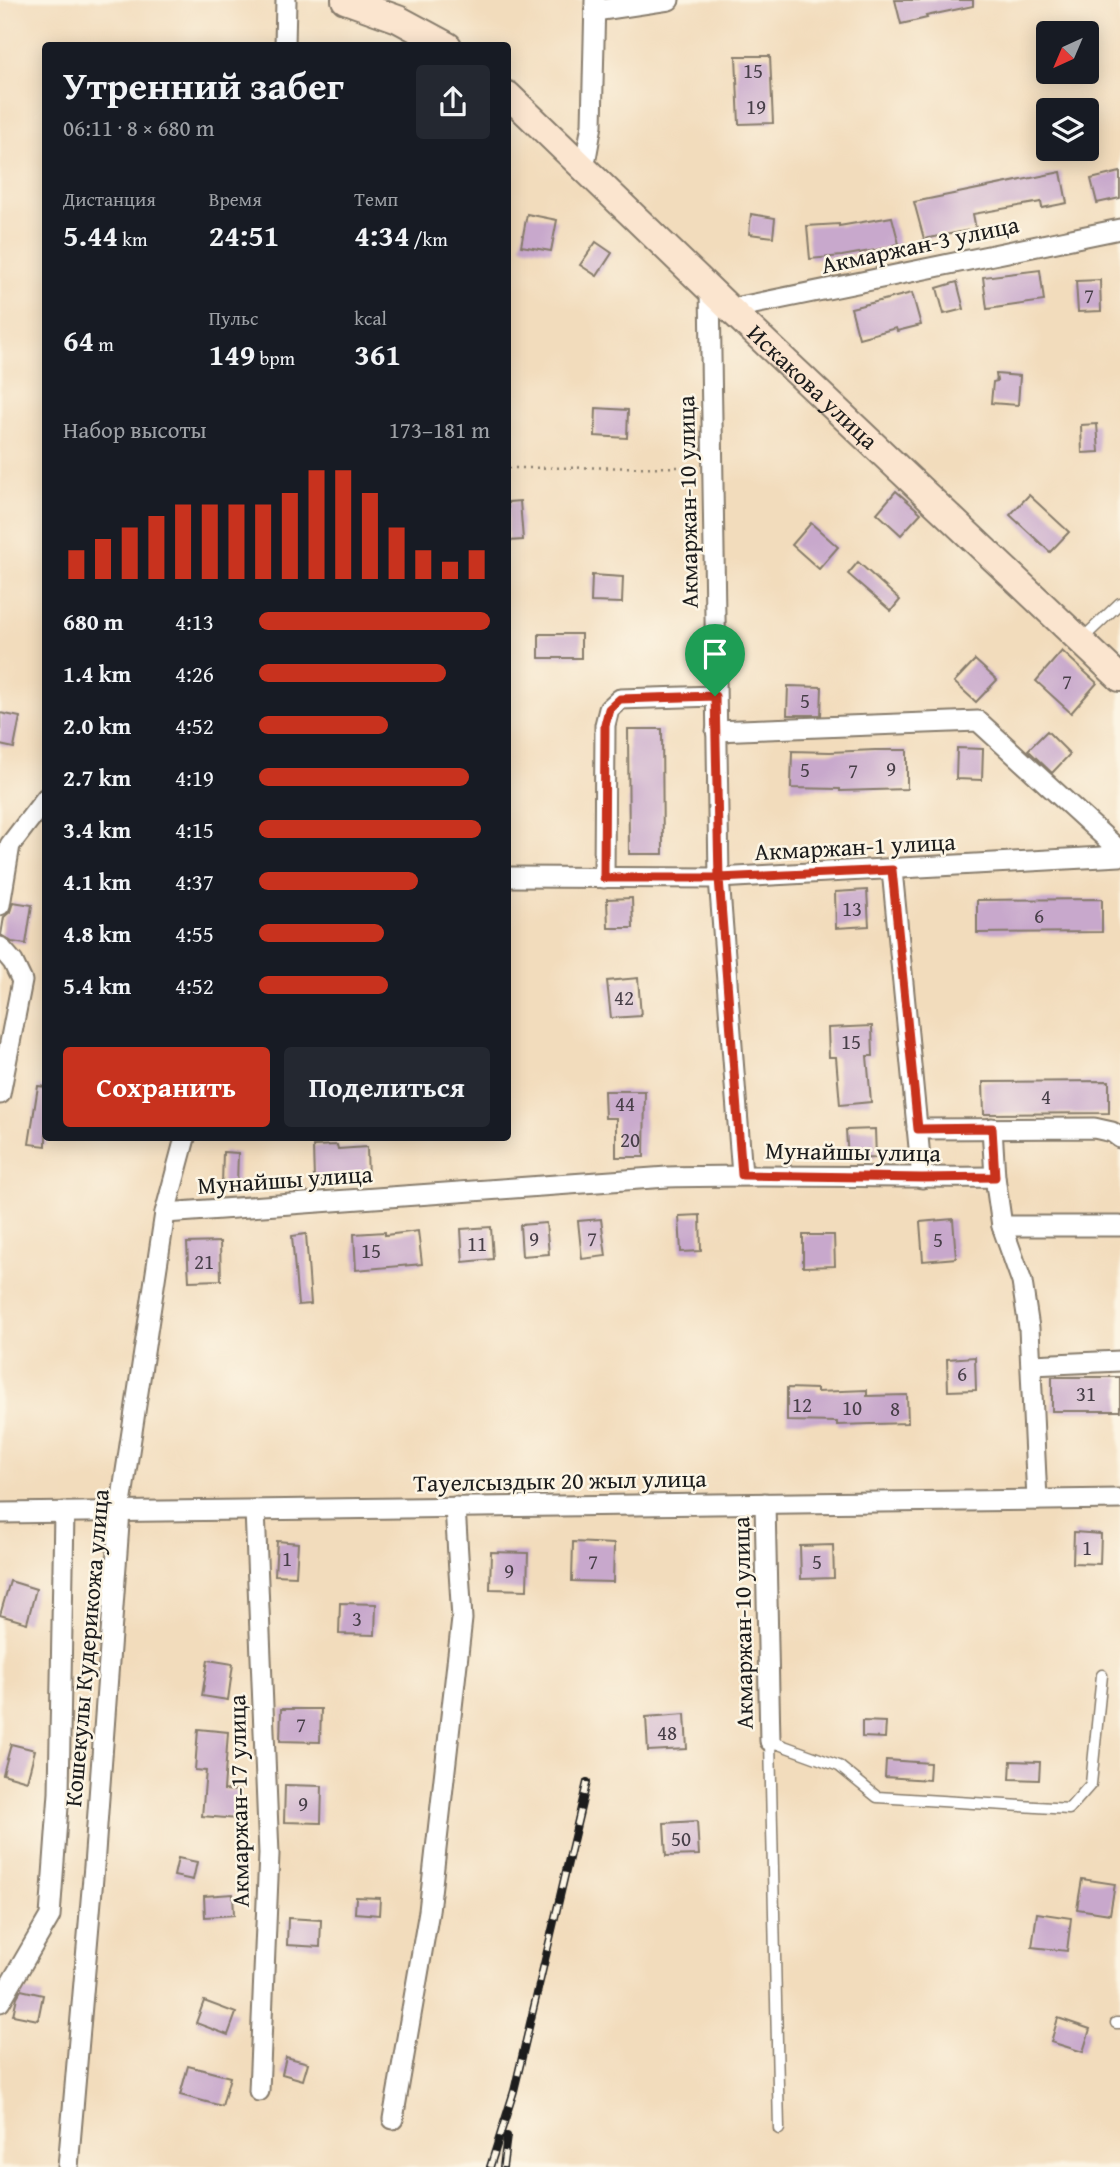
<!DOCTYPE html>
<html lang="ru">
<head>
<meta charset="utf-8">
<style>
	:root { --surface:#171b24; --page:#242831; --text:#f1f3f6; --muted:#9ea1a6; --accent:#c8321e }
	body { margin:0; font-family:"Gentium Book Plus",serif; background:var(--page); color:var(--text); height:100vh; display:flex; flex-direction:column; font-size:26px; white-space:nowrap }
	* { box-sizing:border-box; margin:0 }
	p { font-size:23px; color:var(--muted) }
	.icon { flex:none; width:38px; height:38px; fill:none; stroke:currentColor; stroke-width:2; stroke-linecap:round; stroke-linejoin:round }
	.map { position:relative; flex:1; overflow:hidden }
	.details { position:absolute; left:42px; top:42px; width:469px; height:1099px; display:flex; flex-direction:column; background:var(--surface); border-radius:7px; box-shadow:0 4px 18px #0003 }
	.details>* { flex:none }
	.needle { width:46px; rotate:224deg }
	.controls { position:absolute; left:1036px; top:21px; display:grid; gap:14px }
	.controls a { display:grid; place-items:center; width:63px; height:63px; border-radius:7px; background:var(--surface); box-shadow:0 4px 18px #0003; font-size:35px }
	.pin { position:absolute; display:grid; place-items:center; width:60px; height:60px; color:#fff; margin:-72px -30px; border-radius:50% 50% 50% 0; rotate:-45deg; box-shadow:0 0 7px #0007 }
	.pin .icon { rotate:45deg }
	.round { display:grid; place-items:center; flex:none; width:74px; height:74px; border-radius:7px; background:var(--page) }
	.head { display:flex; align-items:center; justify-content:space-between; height:119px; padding:0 21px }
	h1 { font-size:38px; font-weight:700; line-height:52px }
	.figures { display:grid; grid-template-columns:repeat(3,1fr); gap:10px; height:119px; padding:7px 21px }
	.figures div { display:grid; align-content:center }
	.figures b { font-size:30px; font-weight:700 }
	.figures small { font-size:19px; font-weight:400 }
	.figures p { font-size:19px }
	.chart { height:196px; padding:14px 21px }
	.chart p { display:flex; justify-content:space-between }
	.chart svg { width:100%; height:126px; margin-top:7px; stroke:var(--accent); stroke-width:6 }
	.primary-button { display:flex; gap:14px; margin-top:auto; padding:14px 21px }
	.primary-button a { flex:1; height:80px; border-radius:7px; background:var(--accent); color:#fff; font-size:28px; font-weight:700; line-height:80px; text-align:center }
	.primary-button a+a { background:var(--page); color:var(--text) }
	ul { padding:0 21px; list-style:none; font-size:23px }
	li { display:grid; grid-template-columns:112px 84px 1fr; align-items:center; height:52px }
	li i { height:18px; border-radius:9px; background:var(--accent) }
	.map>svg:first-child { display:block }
</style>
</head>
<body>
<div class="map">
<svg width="1120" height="2167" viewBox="0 0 1120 2167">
	<rect width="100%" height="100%" fill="#fcf5e5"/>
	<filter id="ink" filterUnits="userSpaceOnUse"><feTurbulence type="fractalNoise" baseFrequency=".0143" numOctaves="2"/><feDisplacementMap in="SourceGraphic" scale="14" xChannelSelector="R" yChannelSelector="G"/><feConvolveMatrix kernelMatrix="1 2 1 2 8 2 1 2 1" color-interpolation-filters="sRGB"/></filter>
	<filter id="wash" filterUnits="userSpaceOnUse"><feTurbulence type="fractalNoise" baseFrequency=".00686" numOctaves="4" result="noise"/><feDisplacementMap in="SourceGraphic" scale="28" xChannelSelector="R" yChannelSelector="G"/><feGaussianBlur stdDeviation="1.57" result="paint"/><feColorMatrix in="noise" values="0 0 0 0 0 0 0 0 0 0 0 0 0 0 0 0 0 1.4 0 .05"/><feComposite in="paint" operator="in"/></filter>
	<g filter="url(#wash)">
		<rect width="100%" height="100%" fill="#f2dcbc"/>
		<g id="blocks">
			<g fill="#c8a8cc">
				<polygon points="895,0 973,0 973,6 926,16 927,18 901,24"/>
				<polygon points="736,56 770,56 773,123 739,124"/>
				<polygon points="1061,172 1067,203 1042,208 1041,202 973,214 976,229 924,239 914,202"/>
				<polygon points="1120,172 1120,198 1097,203 1091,179"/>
				<polygon points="527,214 557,220 551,251 521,246"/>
				<polygon points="751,214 775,218 773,237 749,234"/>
				<polygon points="892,217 899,244 893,245 893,247 842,256 810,259 807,226 839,224 839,226"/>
				<polygon points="596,242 612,253 597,276 580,265"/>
				<polygon points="1040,270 1044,301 987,309 983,277"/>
				<polygon points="1100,280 1101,311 1078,312 1076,281"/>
				<polygon points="957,282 964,309 944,314 937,288"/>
				<polygon points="912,293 921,325 897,331 896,328 859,338 851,308"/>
				<polygon points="996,374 1020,376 1018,405 991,403 993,382 997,381"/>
				<polygon points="596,408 628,410 627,438 595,436"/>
				<polygon points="1097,424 1099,452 1082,453 1081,425"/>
				<polygon points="896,491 921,513 901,535 877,513"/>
				<polygon points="1029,495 1069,532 1050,552 1010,515"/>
				<polygon points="520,501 523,540 508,541 508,502"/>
				<polygon points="811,523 838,547 819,569 792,545"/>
				<polygon points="858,562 900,600 891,611 848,574"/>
				<polygon points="592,575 623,577 622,603 591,602"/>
				<rect x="539" y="634" width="42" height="24"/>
				<polygon points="1062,651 1097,683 1071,713 1036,681"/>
				<polygon points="975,660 997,680 976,702 954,682"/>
				<polygon points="788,686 822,687 821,715 787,715"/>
				<polygon points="0,713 20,717 14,748 0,745"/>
				<polygon points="628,729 662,729 663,854 629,854"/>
				<polygon points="1047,731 1070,754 1052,773 1028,750"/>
				<polygon points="957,748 983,749 982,780 956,779"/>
				<polygon points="875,750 907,750 907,789 840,791 840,789 791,788 792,751 830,752"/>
				<polygon points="867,890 869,926 836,928 835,892"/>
				<polygon points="632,898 633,928 608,928 607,899"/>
				<polygon points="1102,899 1102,932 977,933 977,900"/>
				<polygon points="13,902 32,905 26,944 12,942 1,935 4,917 10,912"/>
				<polygon points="638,978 641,1016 611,1018 607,981"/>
				<polygon points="872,1026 873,1056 867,1056 871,1102 840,1105 836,1057 829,1057 828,1028"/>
				<polygon points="1109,1081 1109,1113 984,1114 983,1082"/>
				<polygon points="38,1086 46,1087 46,1146 29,1144"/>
				<polygon points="604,1091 645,1091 644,1157 616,1157 616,1118 605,1118"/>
				<polygon points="875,1129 876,1158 848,1159 846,1130"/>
				<polygon points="337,1145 338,1149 367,1147 368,1181 314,1180 313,1146"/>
				<polygon points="223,1152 238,1153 237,1185 222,1184"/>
				<polygon points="700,1215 701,1251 681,1252 679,1216"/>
				<polygon points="601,1219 606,1256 582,1259 578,1221"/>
				<polygon points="953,1219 956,1258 923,1261 920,1222"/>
				<polygon points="546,1223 549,1254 522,1256 520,1225"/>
				<polygon points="491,1227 493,1259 463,1262 461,1229"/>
				<polygon points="418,1231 422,1264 356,1270 354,1234 385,1232 385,1235"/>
				<polygon points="306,1234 311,1304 298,1305 292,1236"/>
				<polygon points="803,1235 834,1235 835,1266 803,1267"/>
				<polygon points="220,1242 221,1280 189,1281 187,1243"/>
				<polygon points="975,1357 976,1390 948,1391 947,1359"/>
				<rect x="1052" y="1377" width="68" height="34"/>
				<polygon points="787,1388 817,1389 817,1392 867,1390 867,1396 907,1395 908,1423 837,1425 837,1422 787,1421"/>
				<polygon points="1074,1532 1101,1534 1100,1564 1073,1563"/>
				<polygon points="277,1541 298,1543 296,1576 275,1575"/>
				<polygon points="573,1542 614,1544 613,1582 572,1581"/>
				<polygon points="833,1545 834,1578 801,1579 800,1546"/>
				<polygon points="491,1552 528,1553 527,1590 490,1589"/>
				<polygon points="10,1581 36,1589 27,1623 0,1615"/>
				<polygon points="340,1603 376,1604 375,1635 339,1634"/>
				<polygon points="208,1660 233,1664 228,1700 202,1696"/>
				<polygon points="281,1709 321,1709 320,1742 280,1741"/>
				<polygon points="685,1714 687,1749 648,1751 646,1717"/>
				<polygon points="862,1721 886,1722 885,1738 862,1737"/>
				<polygon points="198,1729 228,1732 224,1790 240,1791 238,1819 202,1816 206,1771 195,1770"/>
				<polygon points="11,1744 35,1750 27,1781 3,1774"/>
				<polygon points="886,1760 930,1763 929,1780 885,1777"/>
				<polygon points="1011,1761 1040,1762 1039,1780 1010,1779"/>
				<polygon points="285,1785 322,1786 321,1823 284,1822"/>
				<polygon points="697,1821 699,1855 666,1856 664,1823"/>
				<polygon points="178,1858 197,1862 193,1880 174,1876"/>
				<polygon points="1082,1879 1115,1884 1110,1914 1077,1909"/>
				<polygon points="233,1894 234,1915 205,1917 204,1896"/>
				<polygon points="356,1897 380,1898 379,1915 355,1913"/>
				<polygon points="1037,1913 1071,1918 1067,1951 1032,1947"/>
				<polygon points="288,1918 321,1920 320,1947 287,1945"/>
				<polygon points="21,1990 43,1995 38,2020 13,2015 17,1997"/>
				<polygon points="204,2001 236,2013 228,2035 196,2023"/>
				<polygon points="1058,2018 1090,2029 1083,2052 1051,2042"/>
				<polygon points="286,2057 308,2063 303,2080 282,2074"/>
				<polygon points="188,2066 230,2077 222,2106 180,2095"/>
			</g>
		</g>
	</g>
	<g filter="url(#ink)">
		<use href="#blocks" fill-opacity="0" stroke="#877c6c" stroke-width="2"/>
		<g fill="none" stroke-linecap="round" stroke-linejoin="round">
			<defs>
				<g id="lane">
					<polyline points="1081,640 1120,603"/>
					<polyline points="1116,2023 1120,2023"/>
					<polyline points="779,2129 770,1741 839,1766 877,1797 1069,1809 1091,1784 1102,1675"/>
				</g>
				<g id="street">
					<polyline points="595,11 669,0"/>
					<polyline points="285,46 286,0"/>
					<polyline points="584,169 592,125 595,0"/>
					<polyline points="710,289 719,878 742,1175"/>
					<polyline points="730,309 1120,229"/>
					<polyline points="716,731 978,721 1120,851"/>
					<polyline points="892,870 922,1178"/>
					<polyline points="508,877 719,878 1120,856"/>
					<polyline points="604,878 605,725 609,709 620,699 715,696"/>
					<polyline points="0,905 10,845 46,798"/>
					<polyline points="0,947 13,962 22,981 0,1094"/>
					<polyline points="992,1128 995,1177"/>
					<polyline points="917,1129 1094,1128 1112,1132 1120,1138"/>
					<path d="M165,1213L667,1177C776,1174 885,1178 995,1177L1002,1226H1120"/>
					<polyline points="1002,1226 1022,1282 1029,1328 1037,1500"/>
					<polyline points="1032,1365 1120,1361"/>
					<polyline points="765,1503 770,1741"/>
					<polyline points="255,1510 269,1854 259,2091"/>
					<polyline points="0,1513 1120,1499"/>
					<polyline points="0,2002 50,1916 59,1793 64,1512"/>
					<polyline points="393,2119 429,1911 462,1619 455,1507"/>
					<polyline points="68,2167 94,1866 120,1511 165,1213 185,1138"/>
				</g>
				<g id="secondary">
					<polyline points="345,0 398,19 448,46"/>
					<path id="s1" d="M508,95L730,309L1120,678"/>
				</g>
			</defs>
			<use href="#lane" stroke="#877c6c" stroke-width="13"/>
			<use href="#street" stroke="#877c6c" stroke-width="23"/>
			<use href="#secondary" stroke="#877c6c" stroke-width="30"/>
			<polyline stroke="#877c6c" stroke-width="2.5" stroke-dasharray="2 5" stroke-linecap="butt" points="508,468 695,467"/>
			<use href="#lane" stroke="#fff" stroke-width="10"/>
			<use href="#street" stroke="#fff" stroke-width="19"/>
			<use href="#secondary" stroke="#fbe5cf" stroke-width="26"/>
			<defs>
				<g id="rail">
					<polyline points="490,2167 514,2091 587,1782"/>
					<polyline points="503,2167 507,2136"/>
				</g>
			</defs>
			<use href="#rail" stroke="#1c1c1c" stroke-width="8"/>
			<use href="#rail" stroke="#fcf5e5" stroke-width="5" stroke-dasharray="16" stroke-linecap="butt"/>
		</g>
	</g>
	<g fill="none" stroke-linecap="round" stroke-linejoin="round" filter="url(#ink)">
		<defs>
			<polyline id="route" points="715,696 719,878 742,1175 922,1178 995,1177 992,1128 918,1129 892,870 719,878 604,878 605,725 609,709 620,699 715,696"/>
		</defs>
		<use href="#route" stroke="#fff" stroke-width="14"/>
		<use href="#route" stroke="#c8321e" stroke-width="9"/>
	</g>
	<g text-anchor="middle" stroke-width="5" stroke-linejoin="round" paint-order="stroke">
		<g font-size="21" fill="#473f48">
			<text x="753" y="78">15</text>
			<text x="756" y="114">19</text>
			<text x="1089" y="303">7</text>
			<text x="1067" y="689">7</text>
			<text x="805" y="708">5</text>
			<text x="891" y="776">9</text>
			<text x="805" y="777">5</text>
			<text x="853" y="778">7</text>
			<text x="852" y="916">13</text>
			<text x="1039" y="923">6</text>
			<text x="624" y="1005">42</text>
			<text x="851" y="1049">15</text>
			<text x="1046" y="1104">4</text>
			<text x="625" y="1111">44</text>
			<text x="630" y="1147">20</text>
			<text x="534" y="1246">9</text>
			<text x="592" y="1246">7</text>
			<text x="938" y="1247">5</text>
			<text x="477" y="1251">11</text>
			<text x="371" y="1258">15</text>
			<text x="204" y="1269">21</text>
			<text x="962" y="1381">6</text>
			<text x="1086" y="1401">31</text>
			<text x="802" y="1412">12</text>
			<text x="852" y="1415">10</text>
			<text x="895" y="1416">8</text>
			<text x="1087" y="1555">1</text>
			<text x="287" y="1566">1</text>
			<text x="593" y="1569">7</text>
			<text x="817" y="1569">5</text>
			<text x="509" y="1578">9</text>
			<text x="357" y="1626">3</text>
			<text x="301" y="1732">7</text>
			<text x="667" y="1740">48</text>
			<text x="303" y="1811">9</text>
			<text x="681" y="1846">50</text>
		</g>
		<g font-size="24" fill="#1c1c1c" stroke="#fcf5e5">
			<text transform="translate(920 245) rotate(-12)" y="8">Акмаржан-3 улица</text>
			<text dy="8" stroke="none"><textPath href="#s1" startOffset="422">Искакова улица</textPath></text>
			<text transform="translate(688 502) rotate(-91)" y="8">Акмаржан-10 улица</text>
			<text transform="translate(855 847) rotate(-3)" y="8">Акмаржан-1 улица</text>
			<text transform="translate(853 1152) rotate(1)" y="8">Мунайшы улица</text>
			<text transform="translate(285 1180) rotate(-4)" y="8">Мунайшы улица</text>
			<text transform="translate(560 1481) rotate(-1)" y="8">Тауелсыздык 20 жыл улица</text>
			<text transform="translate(743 1623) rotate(-91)" y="8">Акмаржан-10 улица</text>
			<text transform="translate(87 1648) rotate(-85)" y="8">Кошекулы Кудерикожа улица</text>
			<text transform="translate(239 1801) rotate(-91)" y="8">Акмаржан-17 улица</text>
		</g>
	</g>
</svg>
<div class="controls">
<a><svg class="needle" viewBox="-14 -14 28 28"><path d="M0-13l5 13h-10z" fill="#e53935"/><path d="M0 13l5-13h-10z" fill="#9ea1a6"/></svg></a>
<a><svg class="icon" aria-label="layers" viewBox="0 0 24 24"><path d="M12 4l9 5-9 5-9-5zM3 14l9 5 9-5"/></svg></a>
</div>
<div class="pin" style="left:715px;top:696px;background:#1e9e55"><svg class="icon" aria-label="arrive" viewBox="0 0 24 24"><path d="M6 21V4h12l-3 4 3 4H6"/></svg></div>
<section class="details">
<div class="head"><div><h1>Утренний забег</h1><p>06:11 · 8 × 680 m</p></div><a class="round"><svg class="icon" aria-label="share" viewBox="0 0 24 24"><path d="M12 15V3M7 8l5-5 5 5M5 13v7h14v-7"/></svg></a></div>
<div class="figures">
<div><p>Дистанция</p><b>5.44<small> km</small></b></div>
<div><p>Время</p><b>24:51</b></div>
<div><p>Темп</p><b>4:34<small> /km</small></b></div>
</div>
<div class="figures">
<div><b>64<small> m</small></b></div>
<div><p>Пульс</p><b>149<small> bpm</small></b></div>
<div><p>kcal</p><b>361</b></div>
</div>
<div class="chart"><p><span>Набор высоты</span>173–181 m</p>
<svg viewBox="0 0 160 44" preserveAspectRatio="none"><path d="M5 44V34M15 44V30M25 44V26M35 44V22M45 44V18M55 44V18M65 44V18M75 44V18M85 44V14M95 44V6M105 44V6M115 44V14M125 44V26M135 44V34M145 44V38M155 44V34"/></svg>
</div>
<ul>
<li><b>680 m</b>4:13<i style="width:100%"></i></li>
<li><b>1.4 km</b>4:26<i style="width:81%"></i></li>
<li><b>2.0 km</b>4:52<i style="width:56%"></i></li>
<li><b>2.7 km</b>4:19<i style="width:91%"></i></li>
<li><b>3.4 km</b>4:15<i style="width:96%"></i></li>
<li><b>4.1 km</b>4:37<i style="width:69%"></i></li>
<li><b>4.8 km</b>4:55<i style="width:54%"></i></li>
<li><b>5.4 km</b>4:52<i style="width:56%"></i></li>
</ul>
<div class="primary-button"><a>Сохранить</a><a>Поделиться</a></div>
</section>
</div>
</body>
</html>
